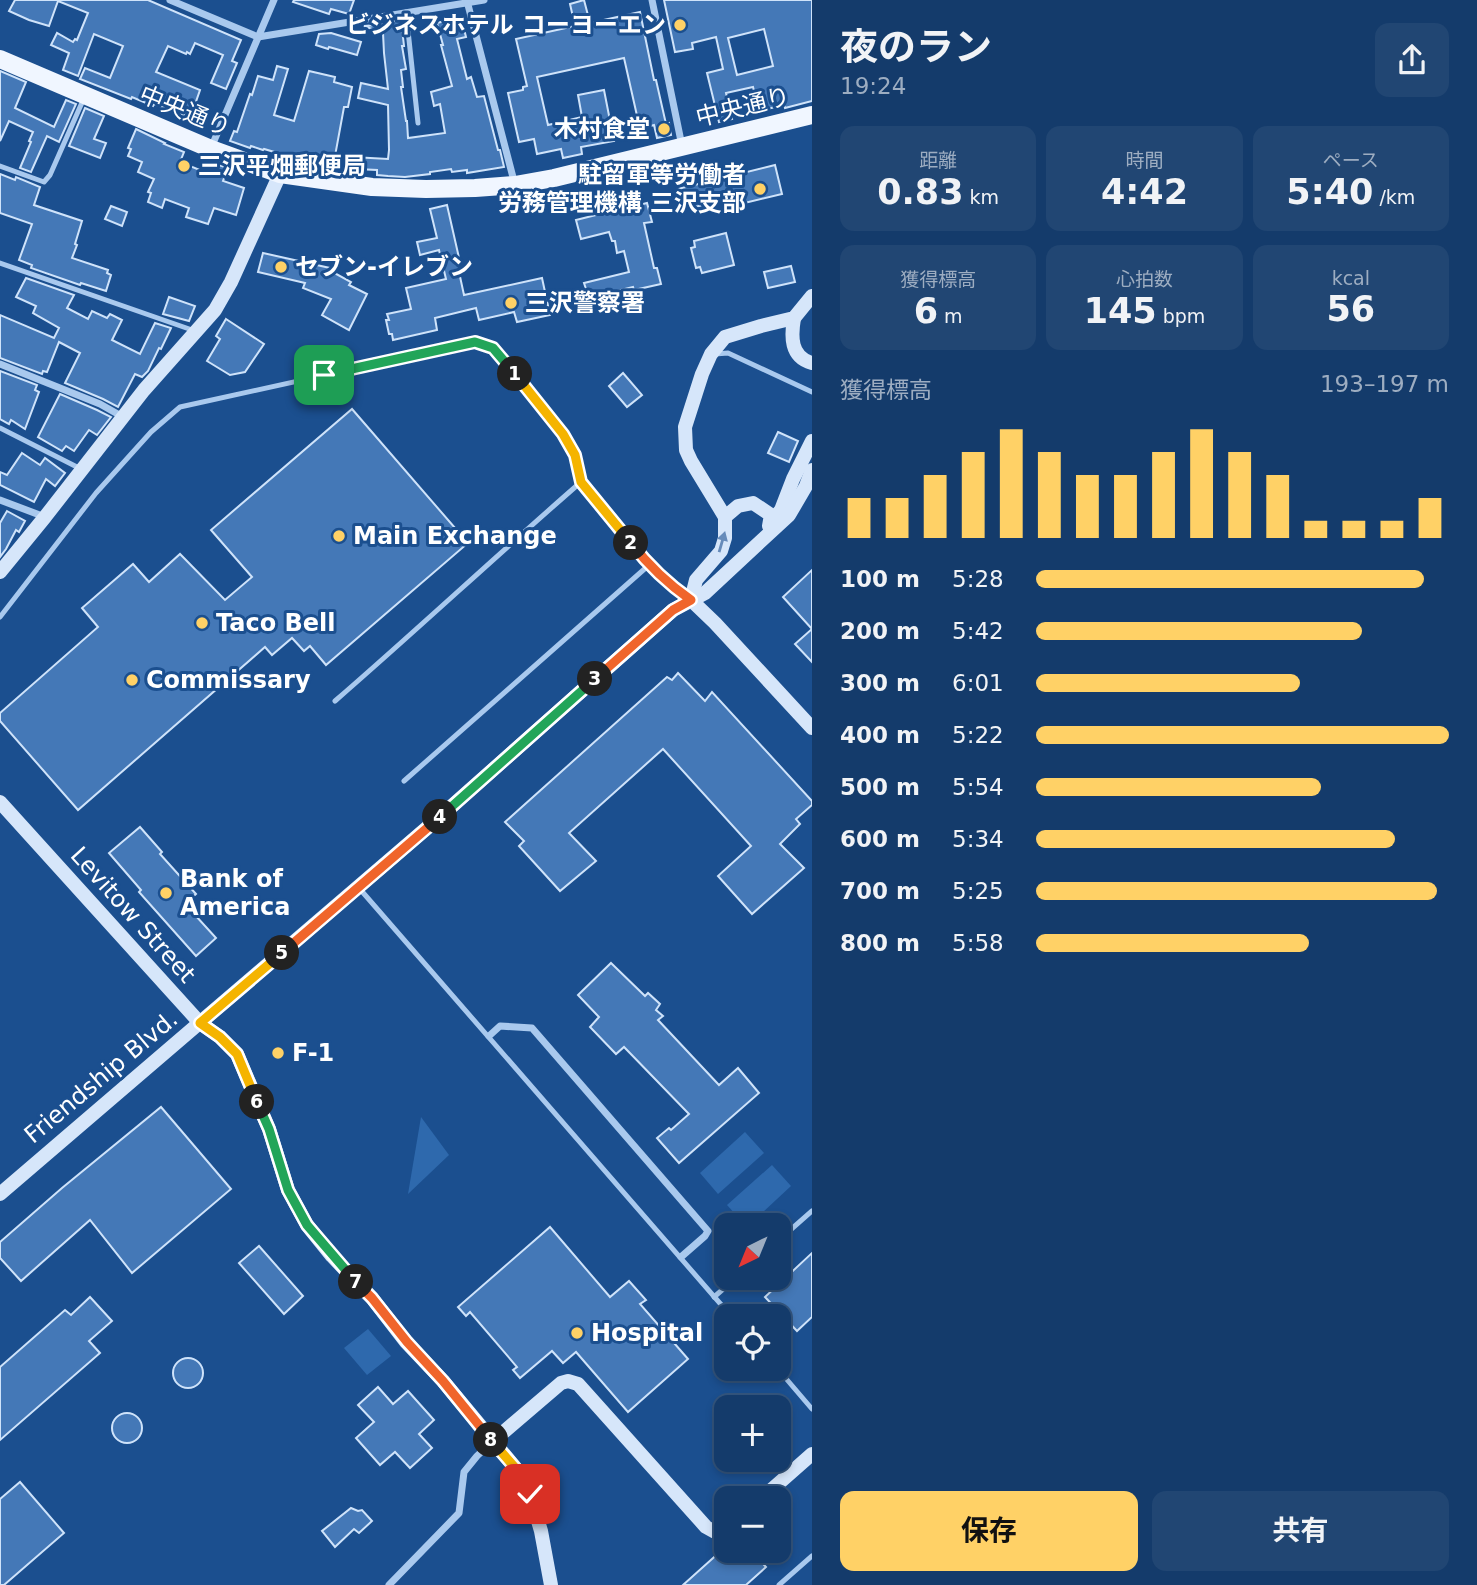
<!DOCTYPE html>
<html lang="ja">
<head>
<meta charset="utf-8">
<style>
	:root { --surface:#143b6b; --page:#214673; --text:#f1f3f6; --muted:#9dadc1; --line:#33557e; --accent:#ffd166 }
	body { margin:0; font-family:"DejaVu Sans","Noto Sans JP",sans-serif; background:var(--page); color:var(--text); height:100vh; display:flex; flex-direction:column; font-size:26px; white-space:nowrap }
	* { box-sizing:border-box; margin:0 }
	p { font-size:23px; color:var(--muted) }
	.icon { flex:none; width:38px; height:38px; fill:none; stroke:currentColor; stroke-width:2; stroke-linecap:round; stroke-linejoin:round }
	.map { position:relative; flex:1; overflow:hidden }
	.side { display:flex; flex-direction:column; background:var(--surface); width:665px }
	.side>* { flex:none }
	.needle { width:46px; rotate:223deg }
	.fabs { position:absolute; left:714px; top:1213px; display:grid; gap:14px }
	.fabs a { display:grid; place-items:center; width:77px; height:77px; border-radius:14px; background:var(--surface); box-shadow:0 4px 10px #0003,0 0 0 2px var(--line); font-size:35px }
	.pin { position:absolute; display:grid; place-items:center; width:60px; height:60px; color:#fff; margin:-30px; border-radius:14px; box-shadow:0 4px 10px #0006 }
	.km { position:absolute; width:35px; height:35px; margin:-18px; border-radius:50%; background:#222; color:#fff; font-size:19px; line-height:35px; text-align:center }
	.round { display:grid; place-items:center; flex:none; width:74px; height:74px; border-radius:14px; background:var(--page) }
	.summary { display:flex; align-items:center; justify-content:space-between; height:119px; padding:0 28px }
	h1 { font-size:38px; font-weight:700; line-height:52px }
	.metrics { display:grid; grid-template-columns:repeat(3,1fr); gap:10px; height:119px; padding:7px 28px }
	.metrics div { display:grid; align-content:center; border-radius:14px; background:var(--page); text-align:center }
	.metrics b { font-size:35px; font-weight:700 }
	.metrics small { font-size:19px; font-weight:400 }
	.metrics p { font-size:19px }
	.chart { height:196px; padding:14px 28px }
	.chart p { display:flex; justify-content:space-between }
	.chart svg { width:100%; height:126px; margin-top:7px; stroke:var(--accent); stroke-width:6 }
	.primary-button { display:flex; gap:14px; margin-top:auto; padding:14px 28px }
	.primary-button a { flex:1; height:80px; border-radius:14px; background:var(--accent); color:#111; font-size:28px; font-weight:700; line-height:80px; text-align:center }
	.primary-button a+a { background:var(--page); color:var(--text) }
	ul { padding:0 28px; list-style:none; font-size:23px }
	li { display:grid; grid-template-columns:112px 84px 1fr; align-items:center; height:52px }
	li i { height:18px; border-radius:9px; background:var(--accent) }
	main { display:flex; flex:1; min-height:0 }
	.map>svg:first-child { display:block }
</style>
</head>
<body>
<main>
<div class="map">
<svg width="812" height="1585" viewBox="0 0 812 1585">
	<rect width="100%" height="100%" fill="#1b4f8f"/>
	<g fill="#2e69ad">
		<polygon points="421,1117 449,1155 408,1194"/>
		<polygon points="745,1132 764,1153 718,1194 700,1173"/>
		<polygon points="772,1165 791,1186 749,1225 745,1225 727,1205"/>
		<polygon points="368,1329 391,1356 367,1375 344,1348"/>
	</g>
	<g fill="#4478b7" stroke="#cfe3fa" stroke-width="2" fill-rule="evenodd">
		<polygon points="15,0 148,0 241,40 232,61 237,63 226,89 211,83 223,55 195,43 190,54 187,52 186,54 168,46 156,72 200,90 192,113 186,110 184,115 154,104 153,106 132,97 131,99 80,79 85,68 110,78 123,46 94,34 78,76 63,70 69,53 51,45 57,33 73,42 75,39 77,40 88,13 58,1 49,26 29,20 9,11"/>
		<polygon points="294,0 354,0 349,14 331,9 329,14 293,2"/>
		<polygon points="584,0 590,23 640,12 654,80 656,80 666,124 669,123 671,135 657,138 654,125 640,129 624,58 537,77 548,125 582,117 578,95 604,90 614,141 581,147 582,154 563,158 561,149 537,154 534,139 519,142 508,93 523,90 523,87 527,86 516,39 575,26 570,4"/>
		<path d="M664,0H812V101L785,108L784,105L759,111L753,87L726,93L732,119L719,122L707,73L723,69L716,37L692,43L693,49L675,52ZM764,29L773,66L737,75L728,38Z"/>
		<polygon points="461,17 466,37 457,39 467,79 471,77 477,97 484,96 498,150 500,150 504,167 467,173 467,170 452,172 451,169 430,172 430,174 405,177 388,176 377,175 377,170 335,168 312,164 287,159 288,156 264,149 263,150 251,146 250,148 230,141 234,131 237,132 250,94 252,95 258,76 273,80 277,66 288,69 274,115 294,121 309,71 335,77 334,82 352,87 348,107 344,107 335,156 388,159 389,150 388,105 358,98 361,83 388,89 384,53 383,33 364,26 390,24 390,22 401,20 404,46 402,46 406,69 401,70 403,87 401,87 406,121 407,121 408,138 445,133 440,104 434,106 431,92 452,86 441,45 443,45 437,23"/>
		<polygon points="331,33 361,42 357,55 329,47 328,49 316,45 319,34"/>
		<polygon points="0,71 26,82 15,108 54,127 66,100 76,104 59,142 47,136 31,172 20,168 31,142 29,141 33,132 9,121 0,141"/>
		<polygon points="85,108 104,116 94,139 106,143 100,158 69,146"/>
		<polygon points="136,129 165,143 164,144 184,152 180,162 202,171 206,161 228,168 223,181 244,188 236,215 214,208 208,224 186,217 189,208 165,199 162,208 148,202 151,193 148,192 154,179 138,172 142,162 128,156 131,149 128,148"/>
		<polygon points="775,165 782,194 728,207 727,199 683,210 678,189"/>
		<polygon points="0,174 15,180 16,177 40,187 34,205 82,221 75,244 77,245 72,258 108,270 107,273 111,275 106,291 81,283 80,285 31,268 32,265 19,260 32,224 0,213"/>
		<polygon points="618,203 619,210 647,203 652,222 644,223 654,268 657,268 661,284 634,290 633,287 589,298 584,283 629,272 624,251 617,253 615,241 612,241 609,232 581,239 576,220 604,213 602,206"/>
		<polygon points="447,205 462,271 459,272 464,295 542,278 550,315 517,322 514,312 479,320 476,308 435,318 437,330 393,340 392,334 389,334 386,320 389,320 387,314 411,309 406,288 446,279 439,250 420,255 417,242 437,238 430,209"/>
		<polygon points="111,206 127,212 122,226 105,219"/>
		<polygon points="726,233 734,265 702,273 700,267 696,268 691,248 695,247 694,241"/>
		<polygon points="263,253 330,268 329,270 351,282 349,285 367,294 349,330 322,315 331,299 303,288 305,283 258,272"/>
		<polygon points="791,266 795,282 768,288 764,272"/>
		<polygon points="26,278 74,295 67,308 88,319 92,311 107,318 110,314 122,320 112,340 140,354 155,323 171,328 161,349 159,348 148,371 142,377 135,374 118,407 103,399 65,383 80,353 59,342 47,372 43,371 42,374 0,358 0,315 54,338 59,328 33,313 36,306 16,297"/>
		<polygon points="169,297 195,306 189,321 163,314"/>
		<polygon points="226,319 264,344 245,372 230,375 207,361 220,339 216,336"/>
		<polygon points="0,371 37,385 35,390 39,392 25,429 11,420 9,424 0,419"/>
		<polygon points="623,373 642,395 627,407 609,386"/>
		<polygon points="60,394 97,410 111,417 97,435 89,430 74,451 66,446 62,451 38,437"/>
		<polygon points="352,409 468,543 326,665 310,646 304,651 292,638 272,655 265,647 78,810 0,721 0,713 98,627 82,608 133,564 149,582 180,554 225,600 252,577 211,530"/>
		<polygon points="778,432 798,441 789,462 768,453"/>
		<polygon points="22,453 40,465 45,458 65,473 55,486 46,479 34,502 0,485 0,472 7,475"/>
		<polygon points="7,511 25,521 19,532 16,530 6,549 0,557 0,523"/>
		<polygon points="812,570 812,662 795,644 812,629 783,597"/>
		<polygon points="678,673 705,701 712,692 812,801 812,805 796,819 800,824 780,844 804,868 752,914 718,876 751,846 663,749 569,833 596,861 560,891 519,846 524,841 505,822 667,677 672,680"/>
		<polygon points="140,827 162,852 160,854 196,894 185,904 216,938 196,956 139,892 141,890 109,853"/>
		<polygon points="611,963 645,996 648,993 660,1004 656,1010 663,1016 658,1020 719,1085 738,1068 759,1093 679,1163 657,1138 669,1128 671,1130 689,1114 624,1047 616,1054 590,1027 599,1017 578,995"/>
		<polygon points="161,1107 231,1189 132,1273 90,1220 21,1281 0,1258 0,1242 62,1188"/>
		<polygon points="550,1227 610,1297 629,1281 646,1300 640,1304 688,1359 628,1412 576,1352 563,1363 552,1351 520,1378 513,1370 517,1367 470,1312 466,1316 458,1307"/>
		<polygon points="259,1246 303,1296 284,1314 239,1263"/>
		<polygon points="812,1253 812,1317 797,1331 765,1297"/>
		<polygon points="90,1297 112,1321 89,1341 100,1353 0,1440 0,1367 65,1310 71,1315"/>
		<circle cx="188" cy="1373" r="15"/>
		<polygon points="378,1387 393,1404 408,1391 434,1420 419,1434 432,1448 410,1468 395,1452 380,1465 356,1438 374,1422 358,1405"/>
		<circle cx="127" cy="1428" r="15"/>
		<polygon points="20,1482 64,1533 4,1585 0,1585 0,1499"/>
		<polygon points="351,1508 358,1511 362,1510 372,1521 359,1533 354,1529 335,1547 322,1531"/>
		<polygon points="722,1550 750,1550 766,1567 746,1585 683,1585"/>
	</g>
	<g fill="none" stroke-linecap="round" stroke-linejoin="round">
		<g stroke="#a9c9ee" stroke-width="5">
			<polyline points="406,12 418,123"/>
			<polyline points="0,166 44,182 50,175 84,98"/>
			<polyline points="0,263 195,331"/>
			<polyline points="715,354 728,353 812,392"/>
			<polyline points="0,428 79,468"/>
			<polyline points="0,617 96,493 151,432 180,407 475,342 493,348 563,434 575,455 581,482 649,565 671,585 689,598"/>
			<path d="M335,701C418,629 498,554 581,482"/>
			<polyline points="404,781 649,565"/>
			<polyline points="359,888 731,1316"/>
			<polyline points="779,1240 812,1211"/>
			<polyline points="714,1297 736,1278"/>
			<polyline points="777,1368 812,1409"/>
			<polyline points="779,1585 812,1556"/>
		</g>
		<g stroke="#a9c9ee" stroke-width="7">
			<polyline points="170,0 258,37 484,0"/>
			<polyline points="652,0 682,146"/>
			<polyline points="467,1 515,185"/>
			<polyline points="211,148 274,0"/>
			<polyline points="0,364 100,404 123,417"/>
			<polyline points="0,500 45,517"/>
			<polyline points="489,1036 500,1026 532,1028 708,1231 705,1236 681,1257"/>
			<polyline points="389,1585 459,1513 464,1472 477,1456 493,1441"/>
		</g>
		<g stroke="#d6e6fa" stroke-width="14">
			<path d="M794,318C791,336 790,357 812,363"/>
			<polyline points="725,517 738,506 753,503 771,515 769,526"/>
			<polyline points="771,522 781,510 793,479 812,441"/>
			<polyline points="0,572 45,517 144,390 215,310 231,282 280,174"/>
			<polyline points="691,600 696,580 721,551 725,538 725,517 691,461 686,450 685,427 702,374 711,354 725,337 761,326 794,318 812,296"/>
			<polyline points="691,600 715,623 812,728"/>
			<polyline points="0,802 200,1023 220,1037 237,1054 269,1129 288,1190 307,1225 332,1256 372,1298 406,1342 443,1381 518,1471 530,1494 541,1531 551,1585"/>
			<polyline points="0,1194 436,820 673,610 705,593 789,515 806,486 812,470"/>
			<polyline points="493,1441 561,1383 568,1381 578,1384 706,1527 715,1532 726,1529"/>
			<polyline points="762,1498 812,1454"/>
		</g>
		<polyline stroke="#f0f6ff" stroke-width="18" points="0,59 211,149 280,174 372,187 426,189 475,188 515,185 554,178 812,115"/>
	</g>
	<defs><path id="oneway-solid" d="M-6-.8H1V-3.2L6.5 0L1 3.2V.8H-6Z" transform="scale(1.75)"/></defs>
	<use fill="#668bba" href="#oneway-solid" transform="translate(722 542) rotate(-74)"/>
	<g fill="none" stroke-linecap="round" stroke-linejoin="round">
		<defs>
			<polyline id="split-1" points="324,375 475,342 493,348 515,374"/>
			<polyline id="split-2" points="515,374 563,434 575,455 581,482 631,543"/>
			<path id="split-3" d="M595,679L673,610L691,600C668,584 649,566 631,543"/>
			<polyline id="split-4" points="440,817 595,679"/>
			<polyline id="split-5" points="282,953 440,817"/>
			<polyline id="split-6" points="257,1102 237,1054 220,1037 200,1023 282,953"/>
			<polyline id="split-7" points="257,1102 269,1129 288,1190 307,1225 356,1282"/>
			<polyline id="split-8" points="356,1282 372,1298 407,1342 443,1381 491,1440"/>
			<polyline id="split-9" points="491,1440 518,1471 530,1494"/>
		</defs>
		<use href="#split-1" stroke="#fff" stroke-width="14"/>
		<use href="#split-2" stroke="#fff" stroke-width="14"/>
		<use href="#split-3" stroke="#fff" stroke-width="14"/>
		<use href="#split-4" stroke="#fff" stroke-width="14"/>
		<use href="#split-5" stroke="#fff" stroke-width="14"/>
		<use href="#split-6" stroke="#fff" stroke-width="14"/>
		<use href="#split-7" stroke="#fff" stroke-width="14"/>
		<use href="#split-8" stroke="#fff" stroke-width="14"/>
		<use href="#split-9" stroke="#fff" stroke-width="14"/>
		<use href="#split-1" stroke="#22a559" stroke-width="9"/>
		<use href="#split-2" stroke="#f5b400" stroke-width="9"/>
		<use href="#split-3" stroke="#f0652b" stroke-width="9"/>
		<use href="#split-4" stroke="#22a559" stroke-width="9"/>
		<use href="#split-5" stroke="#f0652b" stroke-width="9"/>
		<use href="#split-6" stroke="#f5b400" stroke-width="9"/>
		<use href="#split-7" stroke="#22a559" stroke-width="9"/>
		<use href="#split-8" stroke="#f0652b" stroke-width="9"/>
		<use href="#split-9" stroke="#f5b400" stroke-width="9"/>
	</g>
	<g fill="#ffd166" stroke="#1b4f8f" stroke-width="2.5">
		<circle cx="680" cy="25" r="7"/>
		<circle cx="664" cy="129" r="7"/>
		<circle cx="184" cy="166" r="7"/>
		<circle cx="760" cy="189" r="7"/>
		<circle cx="281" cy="267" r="7"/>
		<circle cx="511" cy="303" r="7"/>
		<circle cx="339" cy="536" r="7"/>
		<circle cx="202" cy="623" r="7"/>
		<circle cx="132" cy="680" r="7"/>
		<circle cx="166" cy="893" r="7"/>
		<circle cx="278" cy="1053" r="7"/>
		<circle cx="577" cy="1333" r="7"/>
	</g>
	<g text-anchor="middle" stroke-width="6" stroke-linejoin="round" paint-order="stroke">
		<g font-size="24" font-weight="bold" fill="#fff" stroke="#1b4f8f" text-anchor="start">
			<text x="666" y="33" text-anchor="end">ビジネスホテル コーヨーエン</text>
			<text x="650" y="137" text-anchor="end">木村食堂</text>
			<text x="198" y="174">三沢平畑郵便局</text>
			<text x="746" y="183" text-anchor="end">駐留軍等労働者<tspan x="746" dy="28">労務管理機構 三沢支部</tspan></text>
			<text x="295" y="275">セブン-イレブン</text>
			<text x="525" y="311">三沢警察署</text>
			<text x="353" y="544">Main Exchange</text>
			<text x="216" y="631">Taco Bell</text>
			<text x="146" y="688">Commissary</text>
			<text x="180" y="887">Bank of<tspan x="180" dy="28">America</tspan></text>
			<text x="292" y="1061">F-1</text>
			<text x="591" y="1341">Hospital</text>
		</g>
		<g font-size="24" fill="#fff" stroke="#1b4f8f">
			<text transform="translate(743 107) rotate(-14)" y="8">中央通り</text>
			<text transform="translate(185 111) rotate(22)" y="8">中央通り</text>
			<text transform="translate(133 915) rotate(48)" y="8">Levitow Street</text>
			<text transform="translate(101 1077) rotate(-40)" y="8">Friendship Blvd.</text>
		</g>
	</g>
</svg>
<div class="fabs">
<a><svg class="needle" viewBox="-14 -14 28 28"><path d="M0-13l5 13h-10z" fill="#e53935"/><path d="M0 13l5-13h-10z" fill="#9dadc1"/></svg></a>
<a><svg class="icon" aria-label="locate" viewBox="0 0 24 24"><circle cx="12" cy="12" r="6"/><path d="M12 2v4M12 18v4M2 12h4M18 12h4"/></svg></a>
<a>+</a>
<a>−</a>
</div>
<div class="pin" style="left:324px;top:375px;background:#1e9e55"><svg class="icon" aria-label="arrive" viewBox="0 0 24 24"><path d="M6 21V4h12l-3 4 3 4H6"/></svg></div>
<div class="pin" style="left:530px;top:1494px;background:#d93025"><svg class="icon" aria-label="check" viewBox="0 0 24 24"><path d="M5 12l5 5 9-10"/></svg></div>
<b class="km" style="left:515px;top:374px">1</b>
<b class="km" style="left:631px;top:543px">2</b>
<b class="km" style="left:595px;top:679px">3</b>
<b class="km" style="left:440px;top:817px">4</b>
<b class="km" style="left:282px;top:953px">5</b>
<b class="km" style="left:257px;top:1102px">6</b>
<b class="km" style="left:356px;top:1282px">7</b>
<b class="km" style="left:491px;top:1440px">8</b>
</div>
<section class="side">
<div class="summary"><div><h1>夜のラン</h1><p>19:24</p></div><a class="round"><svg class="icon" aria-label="share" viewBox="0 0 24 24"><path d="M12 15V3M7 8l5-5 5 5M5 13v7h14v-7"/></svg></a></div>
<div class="metrics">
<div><p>距離</p><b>0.83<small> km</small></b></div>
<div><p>時間</p><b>4:42</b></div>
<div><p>ペース</p><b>5:40<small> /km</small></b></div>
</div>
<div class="metrics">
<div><p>獲得標高</p><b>6<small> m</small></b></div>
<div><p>心拍数</p><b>145<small> bpm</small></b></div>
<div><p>kcal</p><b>56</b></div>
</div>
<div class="chart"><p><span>獲得標高</span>193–197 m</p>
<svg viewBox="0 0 160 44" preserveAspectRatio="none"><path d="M5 44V30M15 44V30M25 44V22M35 44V14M45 44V6M55 44V14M65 44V22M75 44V22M85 44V14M95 44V6M105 44V14M115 44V22M125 44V38M135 44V38M145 44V38M155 44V30"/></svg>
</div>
<ul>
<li><b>100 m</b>5:28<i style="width:94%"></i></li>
<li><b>200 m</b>5:42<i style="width:79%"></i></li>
<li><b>300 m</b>6:01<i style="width:64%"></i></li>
<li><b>400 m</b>5:22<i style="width:100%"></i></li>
<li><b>500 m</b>5:54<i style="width:69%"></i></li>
<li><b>600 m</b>5:34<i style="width:87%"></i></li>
<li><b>700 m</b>5:25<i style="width:97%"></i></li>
<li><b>800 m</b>5:58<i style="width:66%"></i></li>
</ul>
<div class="primary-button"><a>保存</a><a>共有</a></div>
</section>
</main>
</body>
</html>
